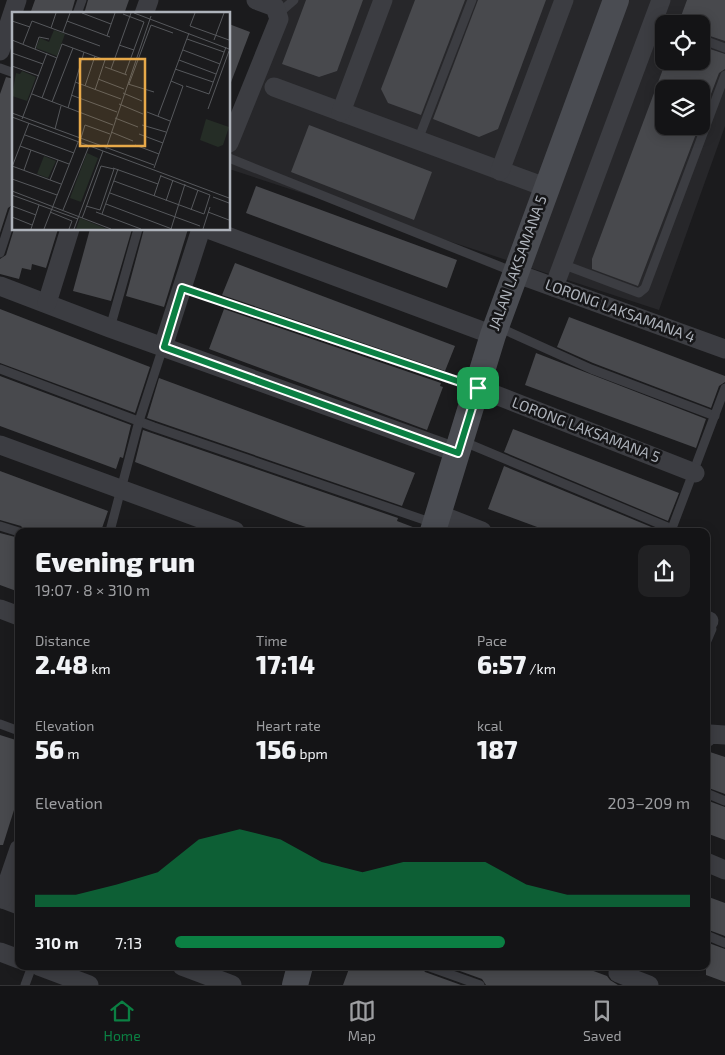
<!DOCTYPE html>
<html lang="en">
<head>
<meta charset="utf-8">
<style>
	:root { --surface:#141416; --page:#212123; --text:#f1f3f6; --muted:#9d9ea1; --line:#333335; --accent:#0b8043 }
	body { margin:0; font-family:"Exo 2",sans-serif; background:var(--page); color:var(--text); height:100vh; display:flex; flex-direction:column; font-size:19px; white-space:nowrap }
	* { box-sizing:border-box; margin:0 }
	p { font-size:16px; color:var(--muted) }
	.icon { flex:none; width:28px; height:28px; fill:none; stroke:currentColor; stroke-width:2; stroke-linecap:round; stroke-linejoin:round }
	.map { position:relative; flex:1; overflow:hidden }
	.drawer { position:absolute; left:15px; top:528px; width:695px; height:442px; display:flex; flex-direction:column; background:var(--surface); border-radius:10px; box-shadow:0 2px 12px #0003,0 0 0 1px var(--line) }
	.drawer>* { flex:none }
	.controls { position:absolute; left:655px; top:15px; display:grid; gap:10px }
	.controls a { display:grid; place-items:center; width:55px; height:55px; border-radius:10px; background:var(--surface); box-shadow:0 2px 12px #0003,0 0 0 1px var(--line); font-size:25px }
	.pin { position:absolute; display:grid; place-items:center; width:42px; height:42px; color:#fff; margin:-21px; border-radius:10px; box-shadow:0 2px 8px #0006 }
	.round { display:grid; place-items:center; flex:none; width:52px; height:52px; border-radius:10px; background:var(--page) }
	.summary { display:flex; align-items:center; justify-content:space-between; height:85px; padding:0 20px }
	h1 { font-size:28px; font-weight:800; line-height:38px }
	.stats { display:grid; grid-template-columns:repeat(3,1fr); gap:8px; height:85px; padding:5px 20px }
	.stats div { display:grid; align-content:center }
	.stats b { font-size:25px; font-weight:800 }
	.stats small { font-size:14px; font-weight:400 }
	.stats p { font-size:14px }
	.chart { height:140px; padding:10px 20px }
	.chart p { display:flex; justify-content:space-between }
	.chart svg { width:100%; height:90px; margin-top:5px; fill:var(--accent); opacity:.7 }
	ul { padding:0 20px; list-style:none; font-size:16px }
	li { display:grid; grid-template-columns:80px 60px 1fr; align-items:center; height:38px }
	li i { height:12px; border-radius:6px; background:var(--accent) }
	.menu { display:flex; justify-content:space-around; align-items:center; height:70px; border-top:1px solid var(--line); background:var(--surface); font-size:14px; color:var(--muted) }
	.menu a { display:grid; justify-items:center; gap:2px }
	.menu .selected { color:var(--accent) }
	.map>svg:first-child { display:block }
</style>
</head>
<body>
<div class="map">
<svg width="725" height="985" viewBox="0 0 725 985">
	<rect width="100%" height="100%" fill="#1b1b1d"/>
	<path fill="#27272a" fill-rule="evenodd" d="M282,0H725V126L659,310L229,169V138ZM664,24H701V61H664ZM664,89H701V126H664Z"/>
	<g fill="#48494d">
		<polygon points="35,0 75,0 71,14 30,14"/>
		<polygon points="88,0 129,0 124,14 84,14"/>
		<polygon points="306,0 363,0 337,71 319,77 282,64"/>
		<polygon points="415,0 465,0 421,115 388,103 381,89"/>
		<polygon points="478,0 546,0 498,129 479,137 433,119"/>
		<polygon points="687,0 725,0 725,41 701,33 701,24 693,24 680,19"/>
		<polygon points="229,24 250,32 230,85 229,85"/>
		<polygon points="701,46 725,54 725,69 719,73 701,120 701,89 664,89 664,126 699,126 638,286 592,269 592,259 666,61 701,61"/>
		<polygon points="6,77 14,79 14,204 8,208 0,233 0,94"/>
		<polygon points="309,125 432,172 414,220 291,172"/>
		<polygon points="256,186 457,260 447,288 246,213"/>
		<polygon points="14,229 58,229 46,268 32,264 31,270 22,268 19,279 0,274 0,259 6,255"/>
		<polygon points="90,229 132,229 111,301 73,291"/>
		<polygon points="144,229 188,229 164,307 126,296"/>
		<polygon points="235,263 455,346 445,371 222,295"/>
		<polygon points="0,309 150,367 135,413 0,363"/>
		<polygon points="224,309 441,383 440,386 443,387 427,430 209,349"/>
		<polygon points="569,317 725,376 725,382 719,386 711,408 593,363 557,347"/>
		<polygon points="536,353 706,419 696,448 525,385"/>
		<polygon points="0,376 131,425 123,458 120,457 116,469 0,426"/>
		<polygon points="159,378 415,473 402,506 147,418"/>
		<polygon points="513,429 679,493 668,521 504,452"/>
		<polygon points="143,430 398,518 397,521 418,529 418,531 318,531 294,523 135,462"/>
		<polygon points="504,466 661,531 548,531 488,509"/>
		<polygon points="0,471 108,511 101,531 25,531 21,526 0,520"/>
		<polygon points="0,533 19,538 19,592 0,585"/>
		<polygon points="0,735 19,741 19,794 3,845 0,845"/>
		<polygon points="710,752 725,757 725,794 706,787 706,761"/>
		<polygon points="706,800 725,807 725,840 706,833"/>
		<polygon points="706,896 725,903 725,936 706,929"/>
		<polygon points="706,942 725,949 725,982 706,975"/>
		<polygon points="350,966 421,966 425,972 461,985 343,985"/>
		<polygon points="446,966 580,966 607,976 610,980 618,985 486,985 482,979"/>
	</g>
	<g fill="none" stroke-linecap="round" stroke-linejoin="round">
		<g stroke="#3c3d42" stroke-width="9">
			<polyline points="279,13 294,0"/>
			<polyline points="77,14 82,0"/>
			<polyline points="701,39 725,48"/>
			<polyline points="0,68 14,73"/>
			<polyline points="418,140 472,0"/>
			<polyline points="229,158 514,272"/>
			<polyline points="0,253 14,210"/>
			<polyline points="562,264 639,293 645,288 725,75"/>
			<polyline points="182,288 475,388"/>
			<polyline points="498,327 591,369 715,416"/>
			<polyline points="110,328 138,229"/>
			<polyline points="0,369 154,427 433,523"/>
			<polyline points="462,441 672,529"/>
			<polyline points="0,526 19,532"/>
			<polyline points="110,531 139,421 163,347"/>
			<polyline points="671,531 725,388"/>
			<polyline points="706,643 712,629 709,621"/>
			<polyline points="0,724 19,731"/>
			<polyline points="706,793 725,801"/>
			<polyline points="706,935 725,943"/>
			<polyline points="427,966 480,985"/>
			<polyline points="25,985 32,966"/>
		</g>
		<g stroke="#3c3d42" stroke-width="19">
			<polyline points="144,14 149,0"/>
			<polyline points="0,51 17,0"/>
			<polyline points="274,87 545,187"/>
			<polyline points="341,112 383,0"/>
			<polyline points="229,143 279,19 275,7 256,0"/>
			<polyline points="500,171 564,0"/>
			<polyline points="208,229 493,335"/>
			<polyline points="515,273 725,349"/>
			<polyline points="0,286 110,328 458,453"/>
			<polyline points="554,287 661,0"/>
			<polyline points="47,303 70,229"/>
			<polyline points="163,347 201,229"/>
			<polyline points="478,388 695,473"/>
			<polyline points="0,445 235,531"/>
			<polyline points="438,514 482,531"/>
			<polyline points="0,609 19,616"/>
			<polyline points="706,620 709,621"/>
			<polyline points="706,738 710,734 725,735"/>
			<polyline points="706,862 725,870"/>
			<polyline points="0,898 19,905"/>
			<polyline points="2,899 19,849"/>
			<polyline points="0,952 19,959"/>
			<polyline points="39,966 89,985"/>
			<polyline points="182,966 232,985"/>
			<polyline points="618,973 649,985"/>
		</g>
		<g stroke="#4a4c52" stroke-width="26">
			<polyline points="433,531 493,335 616,0"/>
			<polyline points="295,985 300,966"/>
		</g>
	</g>
	<g fill="none" stroke-linecap="round" stroke-linejoin="round">
		<defs>
			<polygon id="route" points="182,288 478,388 458,453 164,347"/>
		</defs>
		<use href="#route" stroke="#fff" stroke-width="10"/>
		<use href="#route" stroke="#0b8043" stroke-width="6"/>
	</g>
	<g text-anchor="middle" stroke-width="5" stroke-linejoin="round" paint-order="stroke">
		<g font-size="15" fill="#aeb3bb" stroke="#161618">
			<text transform="translate(518 263) rotate(-70)" y="5">JALAN LAKSAMANA 5</text>
			<text transform="translate(620 311) rotate(20)" y="5">LORONG LAKSAMANA 4</text>
			<text transform="translate(586 430) rotate(21)" y="5">LORONG LAKSAMANA 5</text>
		</g>
	</g>
	<g transform="translate(12 12)">
		<rect width="218" height="218" fill="#1b1b1d"/>
		<path d="M42,18L53,22L45,44L24,36L28,26L37,30ZM10,59L24,65L15,89L0,84L4,61L8,62ZM194,107L217,115L211,133L206,135L188,128ZM75,141L86,146L69,190L58,186ZM32,144L44,149L36,166L25,162ZM68,206L95,217H64Z" fill="#252d26"/>
		<path fill="none" stroke="#56585c" stroke-width="1" d="M70,1L99,12M122,1L217,37M183,1L178,14L217,28M111,2L132,10M0,9L18,15M55,9L98,25M139,13L161,21M39,16L44,1M51,20L58,1M95,24L103,1M175,27L212,40M0,28L45,46M202,28L212,1M11,32L20,9L88,34M107,33L122,38M23,37L27,25L37,27M171,38L208,52M0,41L31,52M167,48L204,62M0,54L27,64M93,55L115,63M99,57L119,1M163,57L201,70M113,62L132,10M86,67L112,77M63,70L109,87M116,72L142,80M117,72L139,13M73,74L83,44M174,74L197,82L214,35M111,81L130,89M20,82L101,113M59,83L105,100M30,86L50,32L93,48L83,78M40,90L61,36M107,92L131,102M56,96L72,40M196,97L217,39M135,100L158,109M0,101L142,153M146,104L177,21M0,105L217,186M103,106L126,115M10,107L35,41M130,113L154,120M43,117L49,94M99,120L121,129M127,122L151,131M13,123L62,141M69,126L73,113L98,122M123,133L147,142M8,134L57,152M94,137L139,4M0,154L49,172M0,155L17,111M101,156L146,172M142,156L171,74L159,69M12,158L19,138M0,167L45,183M38,168L46,148M102,169L192,202L198,183L149,164M0,179L99,217M98,181L188,214M0,183L66,207M142,184L149,163M201,185L217,191M154,189L161,168M94,192L160,217M0,194L24,203M51,198L77,134M179,198L186,178M38,200L60,209L57,217M84,200L129,217M196,200L217,208M90,202L106,157M0,205L20,213M70,206L72,201L89,154L102,157L88,198L74,194M19,217L27,193M32,217L66,130M62,217L91,139M159,217L173,172M191,217L198,195"/>
		<path fill="#e7a949" fill-opacity="0.15" stroke="#e7a949" stroke-width="2.5" d="M68,47H133V134H68Z"/>
		<rect width="218" height="218" fill="none" stroke="#aeb3bb" stroke-width="2.5"/>
	</g>
</svg>
<div class="controls">
<a><svg class="icon" aria-label="locate" viewBox="0 0 24 24"><circle cx="12" cy="12" r="6"/><path d="M12 2v4M12 18v4M2 12h4M18 12h4"/></svg></a>
<a><svg class="icon" aria-label="layers" viewBox="0 0 24 24"><path d="M12 4l9 5-9 5-9-5zM3 14l9 5 9-5"/></svg></a>
</div>
<div class="pin" style="left:478px;top:388px;background:#1e9e55"><svg class="icon" aria-label="arrive" viewBox="0 0 24 24"><path d="M6 21V4h12l-3 4 3 4H6"/></svg></div>
<section class="drawer">
<div class="summary"><div><h1>Evening run</h1><p>19:07 · 8 × 310 m</p></div><a class="round"><svg class="icon" aria-label="share" viewBox="0 0 24 24"><path d="M12 15V3M7 8l5-5 5 5M5 13v7h14v-7"/></svg></a></div>
<div class="stats">
<div><p>Distance</p><b>2.48<small> km</small></b></div>
<div><p>Time</p><b>17:14</b></div>
<div><p>Pace</p><b>6:57<small> /km</small></b></div>
</div>
<div class="stats">
<div><p>Elevation</p><b>56<small> m</small></b></div>
<div><p>Heart rate</p><b>156<small> bpm</small></b></div>
<div><p>kcal</p><b>187</b></div>
</div>
<div class="chart"><p><span>Elevation</span>203–209 m</p>
<svg viewBox="0 0 160 44" preserveAspectRatio="none"><path d="M0 44V38L10 38L20 33L30 27L40 11L50 6L60 11L70 22L80 27L90 22L100 22L110 22L120 33L130 38L140 38L150 38L160 38V44z"/></svg>
</div>
<ul>
<li><b>310 m</b>7:13<i style="width:64%"></i></li>
</ul>
</section>
</div>
<nav class="menu">
<a class="selected"><svg class="icon" aria-label="home" viewBox="0 0 24 24"><path d="M3 11l9-7 9 7M6 9v11h12V9"/></svg>Home</a>
<a><svg class="icon" aria-label="map" viewBox="0 0 24 24"><path d="M3 6l6-2 6 2 6-2v14l-6 2-6-2-6 2zM9 4v14M15 6v14"/></svg>Map</a>
<a><svg class="icon" aria-label="saved" viewBox="0 0 24 24"><path d="M7 4h10v16l-5-4-5 4z"/></svg>Saved</a>
</nav>
</body>
</html>
